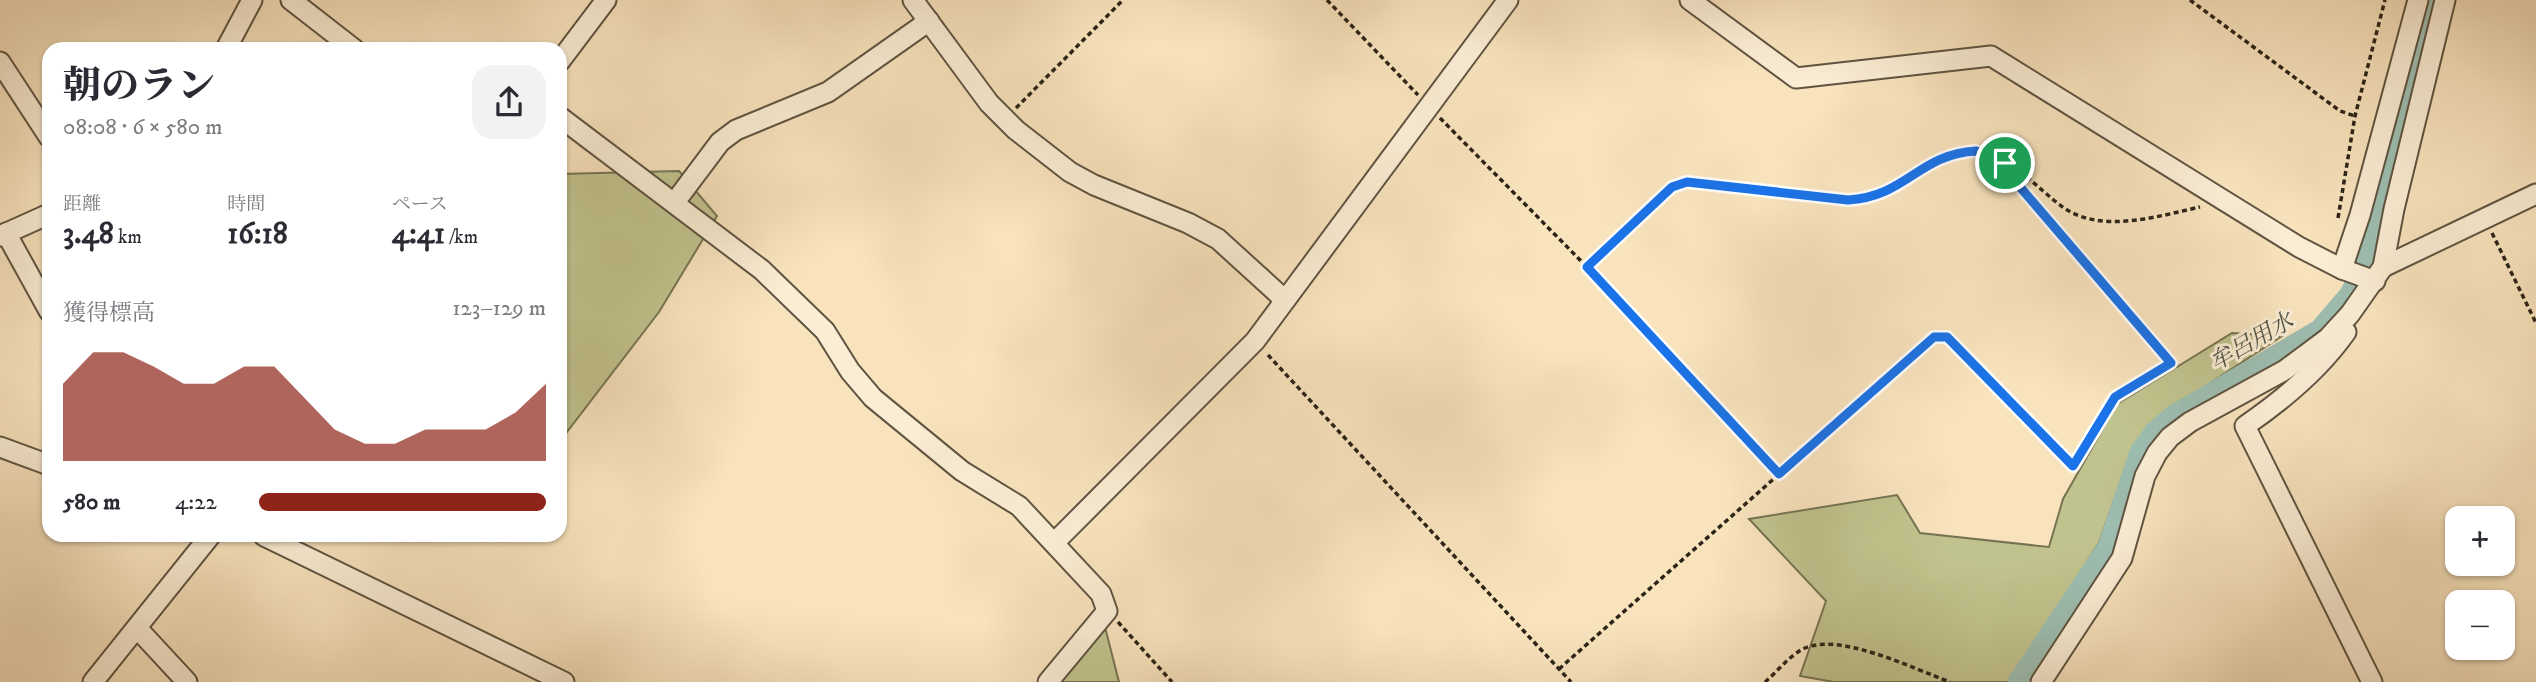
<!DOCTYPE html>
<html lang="ja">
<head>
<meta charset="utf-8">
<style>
	:root { --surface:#fff; --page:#f2f2f3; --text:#2b2b33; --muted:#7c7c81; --accent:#8f2418 }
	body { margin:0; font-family:"IM FELL DW Pica","Noto Serif JP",serif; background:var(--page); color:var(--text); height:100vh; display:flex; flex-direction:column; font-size:26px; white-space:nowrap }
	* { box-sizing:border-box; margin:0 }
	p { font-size:23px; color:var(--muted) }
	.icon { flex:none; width:38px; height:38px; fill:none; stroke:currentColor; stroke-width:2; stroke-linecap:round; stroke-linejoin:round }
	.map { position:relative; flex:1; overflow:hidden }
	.drawer { position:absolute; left:42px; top:42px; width:525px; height:500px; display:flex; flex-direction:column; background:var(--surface); border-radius:21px; box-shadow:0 2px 5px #0004 }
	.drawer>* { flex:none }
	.fabs { position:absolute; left:2445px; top:506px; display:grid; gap:14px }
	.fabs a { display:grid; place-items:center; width:70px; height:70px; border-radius:14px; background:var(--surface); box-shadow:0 2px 5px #0004; font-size:35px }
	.pin { position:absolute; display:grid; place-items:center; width:60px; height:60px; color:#fff; margin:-30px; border:4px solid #fff; border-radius:50%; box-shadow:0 2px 7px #0007 }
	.round { display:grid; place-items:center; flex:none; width:74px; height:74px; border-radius:21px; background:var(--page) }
	.overview { display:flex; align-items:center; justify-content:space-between; height:119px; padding:0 21px }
	h1 { font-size:38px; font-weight:800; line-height:52px }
	.metrics { display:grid; grid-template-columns:repeat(3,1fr); gap:10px; height:119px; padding:7px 21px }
	.metrics div { display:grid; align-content:center }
	.metrics b { font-size:30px; font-weight:800 }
	.metrics small { font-size:19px; font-weight:400 }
	.metrics p { font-size:19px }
	.chart { height:196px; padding:14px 21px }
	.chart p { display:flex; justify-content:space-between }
	.chart svg { width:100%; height:126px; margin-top:7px; fill:var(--accent); opacity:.7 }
	ul { padding:0 21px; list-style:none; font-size:23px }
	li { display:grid; grid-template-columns:112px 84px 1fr; align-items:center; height:52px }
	li i { height:18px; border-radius:9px; background:var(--accent) }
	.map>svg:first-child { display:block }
</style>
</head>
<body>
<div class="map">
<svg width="2536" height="682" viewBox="0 0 2536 682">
	<rect width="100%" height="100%" fill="#f8e3bd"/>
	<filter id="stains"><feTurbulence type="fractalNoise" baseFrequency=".00286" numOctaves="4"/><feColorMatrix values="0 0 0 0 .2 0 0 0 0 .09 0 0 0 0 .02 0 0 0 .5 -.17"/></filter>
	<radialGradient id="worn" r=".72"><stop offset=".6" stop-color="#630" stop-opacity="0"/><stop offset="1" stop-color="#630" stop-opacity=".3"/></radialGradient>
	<g fill="#c1c38e" stroke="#767453" stroke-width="2">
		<polygon points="679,171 717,216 659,312 560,441 560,174"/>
		<polygon points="2232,333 2282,336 2154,420 2132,449 2099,543 2010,682 1834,682 1800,676 1826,601 1749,519 1897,495 1920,533 2049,547 2063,499 2117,404"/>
		<polygon points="1105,627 1119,682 1059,682"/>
	</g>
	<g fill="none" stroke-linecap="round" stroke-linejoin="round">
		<polyline stroke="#9dbeb1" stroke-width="19" points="2017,682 2107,547 2139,452 2154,431 2174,414 2319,329 2349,294 2367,260 2433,0"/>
		<defs>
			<g id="minor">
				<polyline points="291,0 354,49"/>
				<polyline points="913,0 989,103 1016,130 1070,172 1094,185 1188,223 1218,239 1285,300"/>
				<polyline points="1690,0 1796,78 1991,56 2299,247 2342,269 2375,281"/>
				<polyline points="226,49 252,0"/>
				<polyline points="560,61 606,0"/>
				<polyline points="0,62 49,137"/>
				<polyline points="560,117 762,270 825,331 850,371 873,398 962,471 1019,506 1101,594 1107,611 1048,682"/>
				<polyline points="675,202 720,142 736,130 828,92 929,21"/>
				<polyline points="6,233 49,311"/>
				<polyline points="0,236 49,214"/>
				<polyline points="2383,267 2536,194"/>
				<polyline points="2342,269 2360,215 2418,0"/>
				<path d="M2346,332C2320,369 2283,400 2245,426L2372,682"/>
				<polyline points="0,447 49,465"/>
				<polyline points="264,536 564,682"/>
				<polyline points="1055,542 1255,341 1508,0"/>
				<polyline points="137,628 187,682"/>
				<polyline points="93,682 210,536"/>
				<polyline points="2041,682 2122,558 2145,476 2157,453 2170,437 2190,422 2285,370 2328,338 2350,314 2383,267 2394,209 2445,0"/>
			</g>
		</defs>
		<use href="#minor" stroke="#5f5441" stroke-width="23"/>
		<g stroke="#2c2418" stroke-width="3.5" stroke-dasharray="5 3.5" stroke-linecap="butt">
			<polyline points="1327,0 1418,95"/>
			<polyline points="2190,0 2340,111 2355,116"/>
			<polyline points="1016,108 1123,0"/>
			<polyline points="1440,118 1587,267 1779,474"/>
			<polyline points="2338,218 2355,116 2385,0"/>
			<polyline points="2492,233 2536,323"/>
			<path d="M1587,267L1672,187L1687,182L1848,200C1856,200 1867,201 1875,198C1909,185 1934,147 1975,151C2011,155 2036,188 2064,208C2102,234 2159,216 2200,207"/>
			<polyline points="1268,355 1571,682"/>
			<polyline points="1118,622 1172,682"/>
			<polyline points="1559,669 1934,337 1947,337 2073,466 2115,397 2171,363 2009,173 2005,163"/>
			<path d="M1765,682C1777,672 1789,656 1803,649C1838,631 1914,669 1950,682"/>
		</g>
		<use href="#minor" stroke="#faedd4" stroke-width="19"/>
	</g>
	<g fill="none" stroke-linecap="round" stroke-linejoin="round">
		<defs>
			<path id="route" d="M1976,151L2005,163L2008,173L2171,363L2115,397L2073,466L1947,337H1934L1779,474L1587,267L1672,187L1687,182L1848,200C1906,197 1919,154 1976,151Z"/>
		</defs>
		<use href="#route" stroke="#fff" stroke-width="14"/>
		<use href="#route" stroke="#1a73e8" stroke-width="9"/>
	</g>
	<g text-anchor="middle" stroke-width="6" stroke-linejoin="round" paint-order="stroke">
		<g font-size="23" font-style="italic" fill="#4e5246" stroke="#faedd4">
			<text transform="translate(2251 341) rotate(-30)" y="8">牟呂用水</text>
		</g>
	</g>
	<rect width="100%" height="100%" filter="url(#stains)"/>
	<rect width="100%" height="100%" fill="url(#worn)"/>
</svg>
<div class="fabs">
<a>+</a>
<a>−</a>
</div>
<div class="pin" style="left:2005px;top:163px;background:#1e9e55"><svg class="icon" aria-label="arrive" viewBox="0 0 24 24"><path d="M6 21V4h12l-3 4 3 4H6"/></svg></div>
<section class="drawer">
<div class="overview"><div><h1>朝のラン</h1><p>08:08 · 6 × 580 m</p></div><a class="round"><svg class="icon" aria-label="share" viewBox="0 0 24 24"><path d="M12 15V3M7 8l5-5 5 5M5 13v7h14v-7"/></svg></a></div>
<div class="metrics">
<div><p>距離</p><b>3.48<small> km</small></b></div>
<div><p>時間</p><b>16:18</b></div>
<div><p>ペース</p><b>4:41<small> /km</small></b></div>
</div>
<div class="chart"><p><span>獲得標高</span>123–129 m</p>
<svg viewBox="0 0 160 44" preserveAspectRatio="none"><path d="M0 44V17L10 6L20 6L30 11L40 17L50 17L60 11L70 11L80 22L90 33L100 38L110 38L120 33L130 33L140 33L150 27L160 17V44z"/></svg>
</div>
<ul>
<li><b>580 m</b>4:22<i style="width:100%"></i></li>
</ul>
</section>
</div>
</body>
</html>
